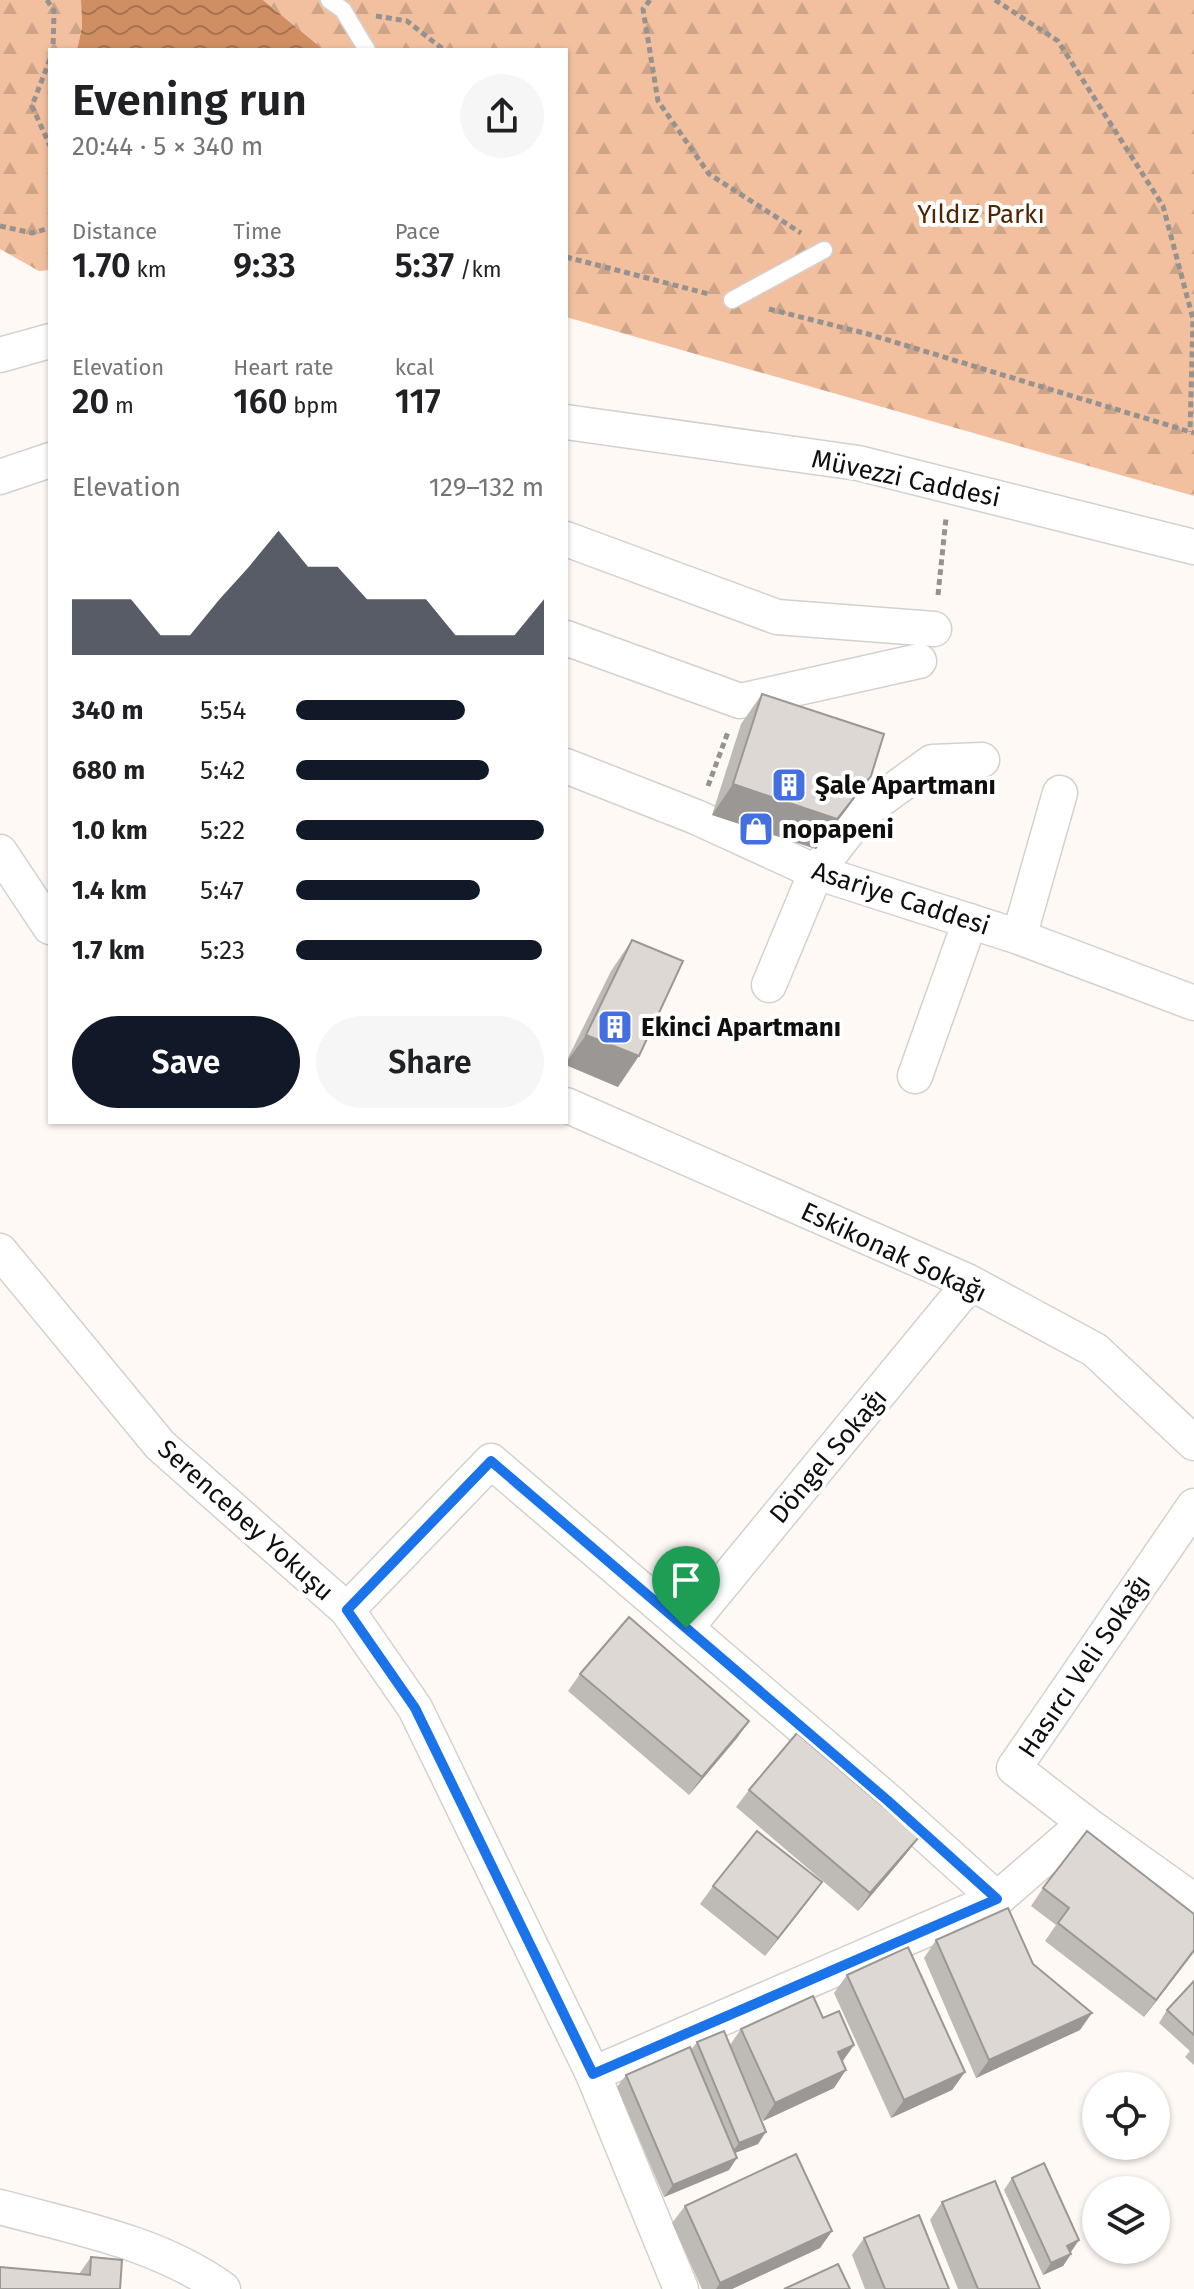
<!DOCTYPE html>
<html lang="en">
<head>
<meta charset="utf-8">
<style>
	:root { --surface:#fff; --page:#f6f6f6; --text:#202124; --muted:#757577; --accent:#111827 }
	body { margin:0; font-family:"Fira Sans",sans-serif; background:var(--page); color:var(--text); height:100vh; display:flex; flex-direction:column; font-size:30px; white-space:nowrap }
	* { box-sizing:border-box; margin:0 }
	p { font-size:26px; color:var(--muted) }
	.icon { flex:none; width:44px; height:44px; fill:none; stroke:currentColor; stroke-width:2; stroke-linecap:round; stroke-linejoin:round }
	.map { position:relative; flex:1; overflow:hidden }
	.drawer { position:absolute; left:48px; top:48px; width:520px; height:1076px; display:flex; flex-direction:column; background:var(--surface); border-radius:0px; box-shadow:0 2px 6px #0004 }
	.drawer>* { flex:none }
	.controls { position:absolute; left:1082px; top:2072px; display:grid; gap:16px }
	.controls a { display:grid; place-items:center; width:88px; height:88px; border-radius:50%; background:var(--surface); box-shadow:0 2px 6px #0004; font-size:40px }
	.pin { position:absolute; display:grid; place-items:center; width:68px; height:68px; color:#fff; margin:-82px -34px; border-radius:50% 50% 50% 0; rotate:-45deg; box-shadow:0 0 8px #0007 }
	.pin .icon { rotate:45deg }
	.round { display:grid; place-items:center; flex:none; width:84px; height:84px; border-radius:42px; background:var(--page) }
	.headline { display:flex; align-items:center; justify-content:space-between; height:136px; padding:0 24px }
	h1 { font-size:44px; font-weight:600; line-height:60px }
	.stats { display:grid; grid-template-columns:repeat(3,1fr); gap:12px; height:136px; padding:8px 24px }
	.stats div { display:grid; align-content:center }
	.stats b { font-size:34px; font-weight:600 }
	.stats small { font-size:22px; font-weight:400 }
	.stats p { font-size:22px }
	.chart { height:224px; padding:16px 24px }
	.chart p { display:flex; justify-content:space-between }
	.chart svg { width:100%; height:144px; margin-top:8px; fill:var(--accent); opacity:.7 }
	.primary-button { display:flex; gap:16px; margin-top:auto; padding:16px 24px }
	.primary-button a { flex:1; height:92px; border-radius:48px; background:var(--accent); color:#fff; font-size:32px; font-weight:600; line-height:92px; text-align:center }
	.primary-button a+a { background:var(--page); color:var(--text) }
	ul { padding:0 24px; list-style:none; font-size:26px }
	li { display:grid; grid-template-columns:128px 96px 1fr; align-items:center; height:60px }
	li i { height:20px; border-radius:10px; background:var(--accent) }
	.map>svg:first-child { display:block }
</style>
</head>
<body>
<div class="map">
<svg width="1194" height="2289" viewBox="0 0 1194 2289">
	<defs>
		<pattern id="forest-firs" width="22" height="20" patternUnits="userSpaceOnUse" patternTransform="scale(2)"><rect width="22" height="20" fill="#f2c09f"/><path d="M5 1l3.5 6h-7zM16 11l3.5 6h-7z" fill="#cea488"/></pattern>
		<pattern id="water-waves" width="16" height="10" patternUnits="userSpaceOnUse" patternTransform="scale(2)"><rect width="16" height="10" fill="#d08f62"/><path d="M0 5q4-4 8 0t8 0" fill="none" stroke="#a7734f"/></pattern>
	</defs>
	<rect width="100%" height="100%" fill="#fff9f6"/>
	<g fill="url(#forest-firs)">
		<polygon points="0,0 81,0 82,27 77,50 50,50 50,270 39,271 0,249"/>
		<polygon points="263,0 1194,0 1194,496 566,317 566,50 324,50"/>
	</g>
	<polygon fill="url(#water-waves)" points="81,0 263,0 324,50 77,50 82,27"/>
	<g fill="none" stroke-linecap="round" stroke-linejoin="round">
		<defs>
			<g id="service">
				<polyline points="329,0 343,10 367,50"/>
				<polyline points="732,300 824,250"/>
			</g>
			<g id="minor">
				<polyline points="0,355 50,341"/>
				<polyline points="566,422 858,463 1194,547"/>
				<polyline points="0,477 50,460"/>
				<polyline points="566,539 777,617 934,629"/>
				<polyline points="566,638 740,701 919,661"/>
				<polyline points="566,766 696,817 816,872 1019,937 1194,1003"/>
				<polyline points="0,852 50,927"/>
				<polyline points="1019,937 1060,793"/>
				<polyline points="769,985 816,872 862,813 932,762 982,760"/>
				<polyline points="915,1076 970,921"/>
				<polyline points="566,1105 967,1281 1095,1350 1194,1443"/>
				<polyline points="0,1251 160,1445 347,1610 415,1708 593,2074 681,2289"/>
				<polyline points="347,1610 491,1461 887,1800 997,1899"/>
				<polyline points="686,1628 969,1284"/>
				<polyline points="1085,1823 1194,1901"/>
				<polyline points="593,2074 997,1899 1085,1823 1014,1768 1194,1506"/>
				<path d="M0,2207C77,2228 157,2242 223,2289"/>
			</g>
		</defs>
		<use href="#service" stroke="#d5d0cd" stroke-width="19"/>
		<use href="#minor" stroke="#d5d0cd" stroke-width="37"/>
		<g stroke="#96928f" stroke-width="5" stroke-dasharray="6 4" stroke-linecap="butt">
			<polyline points="47,0 54,11 53,50"/>
			<polyline points="650,0 643,9 658,101 709,174 801,233"/>
			<polyline points="995,0 1058,41 1163,206 1193,319 1190,432"/>
			<polyline points="376,16 407,21 444,50"/>
			<polyline points="50,59 32,106 50,146"/>
			<polyline points="0,226 32,233 50,228"/>
			<polyline points="566,257 709,294"/>
			<polyline points="769,309 868,334 1194,433"/>
			<polyline points="938,595 946,518"/>
			<polyline points="708,786 728,732"/>
		</g>
		<use href="#service" stroke="#fff" stroke-width="16"/>
		<use href="#minor" stroke="#fff" stroke-width="34"/>
	</g>
	<g fill="#bebab6">
		<polygon points="762,694 849,806 816,849 712,815 741,724"/>
		<polygon points="632,940 618,1087 566,1065 566,1062 611,971"/>
		<polygon points="580,1674 749,1721 737,1738 689,1795 568,1691"/>
		<polygon points="749,1790 906,1854 858,1911 736,1807"/>
		<polygon points="822,1882 765,1956 700,1904 713,1886"/>
		<polygon points="1043,1888 1194,1952 1144,2017 1045,1941 1056,1925 1031,1906"/>
		<polygon points="936,1940 1033,1964 1080,2030 976,2078 924,1958"/>
		<polygon points="847,1975 965,2072 952,2090 891,2118 834,1993"/>
		<polygon points="1194,1981 1194,2065 1185,2057 1190,2051 1159,2023 1167,2010"/>
		<polygon points="823,2018 854,2045 842,2062 834,2088 763,2121 750,2093 758,2144 735,2153 729,2170 664,2197 617,2087 626,2075 691,2050 697,2042 730,2045 741,2029"/>
		<polygon points="1012,2178 1071,2254 1063,2266 1043,2275 1004,2190"/>
		<polygon points="942,2202 1040,2289 958,2289 930,2220"/>
		<polygon points="685,2206 832,2231 820,2248 732,2289 702,2289 672,2223"/>
		<polygon points="864,2238 949,2289 865,2289 852,2255"/>
		<polygon points="91,2257 120,2289 79,2274"/>
	</g>
	<g fill="#9b9794">
		<polygon points="871,776 849,806 816,849 712,815 733,784"/>
		<polygon points="586,1035 639,1056 618,1087 566,1065 566,1063"/>
		<polygon points="749,1721 737,1738 689,1795 702,1777"/>
		<polygon points="919,1837 906,1854 858,1911 870,1893"/>
		<polygon points="822,1882 809,1900 765,1956 778,1938"/>
		<polygon points="1194,1950 1194,1952 1144,2017 1156,2000"/>
		<polygon points="1092,2013 1080,2030 976,2078 989,2060"/>
		<polygon points="854,2045 842,2062 838,2052"/>
		<polygon points="846,2070 834,2088 763,2121 775,2103"/>
		<polygon points="965,2072 952,2090 891,2118 904,2100"/>
		<polygon points="766,2132 758,2144 730,2155 739,2143"/>
		<polygon points="737,2158 729,2170 664,2197 673,2185"/>
		<polygon points="832,2231 820,2248 732,2289 716,2289 720,2283"/>
		<polygon points="1079,2240 1071,2252 1067,2246"/>
		<polygon points="1071,2254 1063,2266 1043,2275 1051,2263"/>
	</g>
	<g fill="#ddd8d4" stroke="#9b9794" stroke-width="2">
		<polygon points="762,694 884,734 871,776 837,819 733,784"/>
		<polygon points="632,940 683,961 639,1056 586,1035"/>
		<polygon points="629,1617 749,1721 702,1777 580,1674"/>
		<polygon points="797,1733 919,1837 870,1893 749,1790"/>
		<polygon points="757,1831 822,1882 778,1938 713,1886"/>
		<polygon points="1087,1831 1194,1914 1194,1950 1156,2000 1058,1923 1069,1908 1043,1888"/>
		<polygon points="1008,1908 1033,1964 1092,2013 989,2060 936,1940"/>
		<polygon points="908,1947 965,2072 904,2100 847,1975"/>
		<polygon points="1194,1981 1194,2035 1167,2010"/>
		<polygon points="813,1996 823,2018 839,2011 854,2045 838,2052 846,2070 775,2103 741,2029"/>
		<polygon points="724,2031 766,2132 739,2143 697,2042"/>
		<polygon points="690,2047 737,2158 673,2185 626,2075"/>
		<polygon points="796,2154 832,2231 720,2283 685,2206"/>
		<polygon points="1044,2163 1079,2240 1067,2246 1071,2254 1051,2263 1012,2178"/>
		<polygon points="995,2181 1040,2289 978,2289 942,2202"/>
		<polygon points="919,2215 949,2289 885,2289 864,2238"/>
		<polygon points="91,2257 122,2260 120,2289 0,2289 0,2267 90,2275"/>
		<polygon points="838,2264 850,2289 784,2289"/>
	</g>
	<g fill="none" stroke-linecap="round" stroke-linejoin="round">
		<defs>
			<polygon id="route" points="491,1461 887,1800 997,1899 593,2074 415,1708 347,1610"/>
		</defs>
		<use href="#route" stroke="#fff" stroke-width="16"/>
		<use href="#route" stroke="#1a73e8" stroke-width="10"/>
	</g>
	<defs>
		<symbol id="building-square" viewBox="-11 -11 22 22"><rect x="-9" y="-9" width="18" height="18" rx="4" fill="#436fe1" stroke="#fff"/><path d="M-4-6H4V6H1V3H-1V6H-4ZM-2.5-4.3h1.7v1.8h-1.7ZM.8-4.3h1.7v1.8H.8ZM-2.5-1h1.7V.8h-1.7ZM.8-1h1.7V.8H.8Z" fill="#fff"/></symbol>
		<symbol id="shop-square" viewBox="-11 -11 22 22"><rect x="-9" y="-9" width="18" height="18" rx="4" fill="#436fe1" stroke="#fff"/><path d="M-5-2.5h2.3a2.7 3.5 0 0 1 5.4 0H5L5.5 6h-11ZM-1.5-2.5h3a1.5 2.3 0 0 0-3 0Z" fill="#fff"/></symbol>
	</defs>
	<g fill-rule="evenodd">
		<use href="#building-square" x="769" y="765" width="40" height="40"/>
		<use href="#shop-square" x="736" y="809" width="40" height="40"/>
		<use href="#building-square" x="595" y="1007" width="40" height="40"/>
	</g>
	<g text-anchor="middle" stroke-width="8" stroke-linejoin="round" paint-order="stroke">
		<g font-size="26" fill="#502601" stroke="#fff">
			<text x="981" y="223">Yıldız Parkı</text>
		</g>
		<g font-size="26" fill="#110f0e" stroke="#fff">
			<text transform="translate(906 478) rotate(12)" y="9">Müvezzi Caddesi</text>
			<text transform="translate(901 898) rotate(18)" y="9">Asariye Caddesi</text>
			<text transform="translate(894 1252) rotate(25)" y="9">Eskikonak Sokağı</text>
			<text transform="translate(828 1456) rotate(-50)" y="9">Döngel Sokağı</text>
			<text transform="translate(246 1520) rotate(42)" y="9">Serencebey Yokuşu</text>
			<text transform="translate(1084 1666) rotate(-56)" y="9">Hasırcı Veli Sokağı</text>
		</g>
		<g font-size="26" font-weight="bold" fill="#110f0e" stroke="#fff" text-anchor="start">
			<text x="815" y="794">Şale Apartmanı</text>
			<text x="782" y="838">nopapeni</text>
			<text x="641" y="1036">Ekinci Apartmanı</text>
		</g>
	</g>
</svg>
<div class="controls">
<a><svg class="icon" aria-label="locate" viewBox="0 0 24 24"><circle cx="12" cy="12" r="6"/><path d="M12 2v4M12 18v4M2 12h4M18 12h4"/></svg></a>
<a><svg class="icon" aria-label="layers" viewBox="0 0 24 24"><path d="M12 4l9 5-9 5-9-5zM3 14l9 5 9-5"/></svg></a>
</div>
<div class="pin" style="left:686px;top:1628px;background:#1e9e55"><svg class="icon" aria-label="arrive" viewBox="0 0 24 24"><path d="M6 21V4h12l-3 4 3 4H6"/></svg></div>
<section class="drawer">
<div class="headline"><div><h1>Evening run</h1><p>20:44 · 5 × 340 m</p></div><a class="round"><svg class="icon" aria-label="share" viewBox="0 0 24 24"><path d="M12 15V3M7 8l5-5 5 5M5 13v7h14v-7"/></svg></a></div>
<div class="stats">
<div><p>Distance</p><b>1.70<small> km</small></b></div>
<div><p>Time</p><b>9:33</b></div>
<div><p>Pace</p><b>5:37<small> /km</small></b></div>
</div>
<div class="stats">
<div><p>Elevation</p><b>20<small> m</small></b></div>
<div><p>Heart rate</p><b>160<small> bpm</small></b></div>
<div><p>kcal</p><b>117</b></div>
</div>
<div class="chart"><p><span>Elevation</span>129–132 m</p>
<svg viewBox="0 0 160 44" preserveAspectRatio="none"><path d="M0 44V27L10 27L20 27L30 38L40 38L50 27L60 17L70 6L80 17L90 17L100 27L110 27L120 27L130 38L140 38L150 38L160 27V44z"/></svg>
</div>
<ul>
<li><b>340 m</b>5:54<i style="width:68%"></i></li>
<li><b>680 m</b>5:42<i style="width:78%"></i></li>
<li><b>1.0 km</b>5:22<i style="width:100%"></i></li>
<li><b>1.4 km</b>5:47<i style="width:74%"></i></li>
<li><b>1.7 km</b>5:23<i style="width:99%"></i></li>
</ul>
<div class="primary-button"><a>Save</a><a>Share</a></div>
</section>
</div>
</body>
</html>
